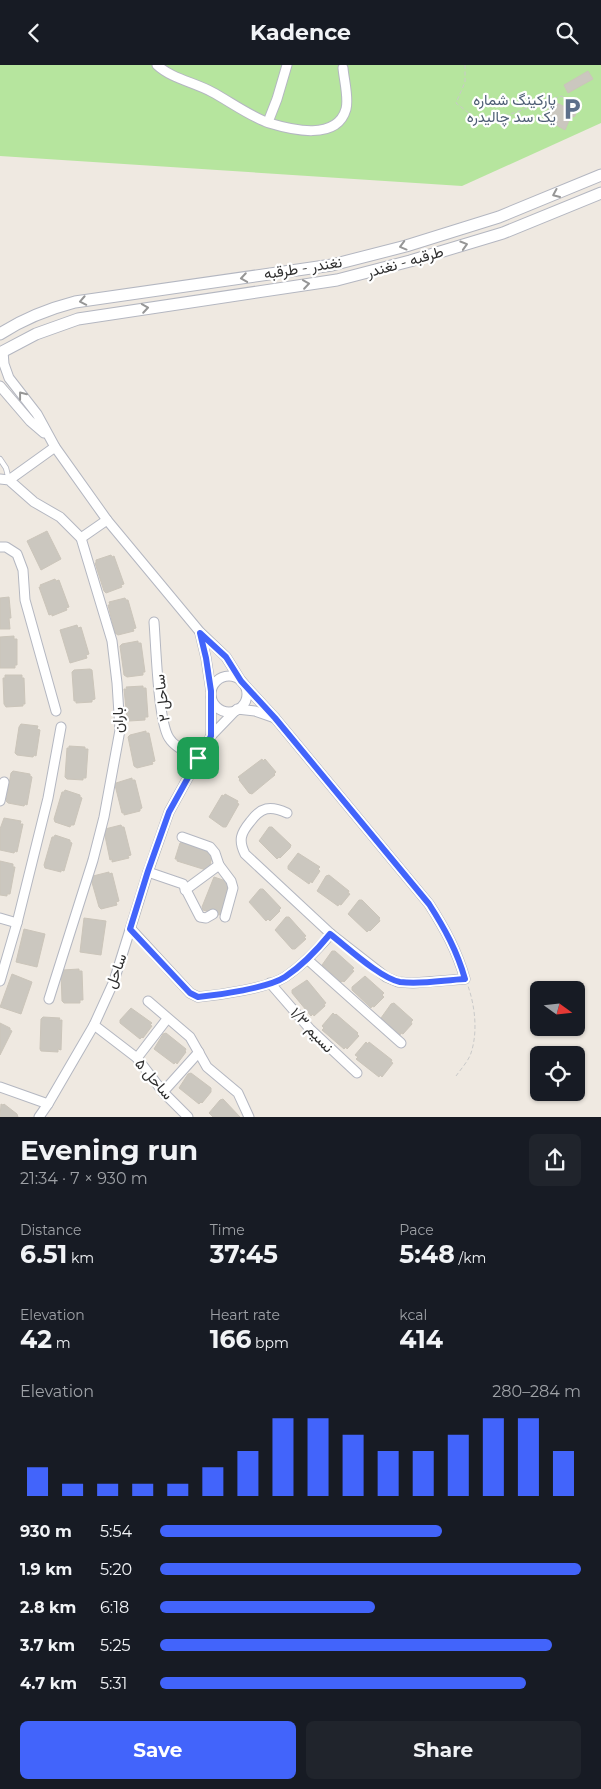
<!DOCTYPE html>
<html lang="en">
<head>
<meta charset="utf-8">
<style>
	:root { --surface:#171b24; --page:#20242c; --text:#f1f3f6; --muted:#9ea1a6; --accent:#4264fb }
	body { margin:0; font-family:Montserrat,Vazirmatn,sans-serif; background:var(--page); color:var(--text); height:100vh; display:flex; flex-direction:column; font-size:19px; white-space:nowrap }
	* { box-sizing:border-box; margin:0 }
	p { font-size:16px; color:var(--muted) }
	.icon { flex:none; width:28px; height:28px; fill:none; stroke:currentColor; stroke-width:2; stroke-linecap:round; stroke-linejoin:round }
	.map { position:relative; height:1052px; overflow:hidden }
	.sheet { display:flex; flex-direction:column; background:var(--surface); flex:1 }
	.sheet>* { flex:none }
	.needle { width:32px; rotate:105deg }
	.tools { position:absolute; left:530px; top:916px; display:grid; gap:10px }
	.tools a { display:grid; place-items:center; width:55px; height:55px; border-radius:8px; background:var(--surface); box-shadow:0 1px 4px #0004; font-size:25px }
	.pin { position:absolute; display:grid; place-items:center; width:42px; height:42px; color:#fff; margin:-21px; border-radius:10px; box-shadow:0 2px 8px #0006 }
	.round { display:grid; place-items:center; flex:none; width:52px; height:52px; border-radius:8px; background:var(--page) }
	.summary { display:flex; align-items:center; justify-content:space-between; height:85px; padding:0 20px }
	h1 { font-size:28px; font-weight:700; line-height:38px }
	.metrics { display:grid; grid-template-columns:repeat(3,1fr); gap:8px; height:85px; padding:5px 20px }
	.metrics div { display:grid; align-content:center }
	.metrics b { font-size:25px; font-weight:700 }
	.metrics small { font-size:14px; font-weight:400 }
	.metrics p { font-size:14px }
	.chart { height:140px; padding:10px 20px }
	.chart p { display:flex; justify-content:space-between }
	.chart svg { width:100%; height:90px; margin-top:5px; stroke:var(--accent); stroke-width:6 }
	.primary-button { display:flex; gap:10px; margin-top:auto; padding:10px 20px }
	.primary-button a { flex:1; height:58px; border-radius:8px; background:var(--accent); color:#fff; font-size:20px; font-weight:700; line-height:58px; text-align:center }
	.primary-button a+a { background:var(--page); color:var(--text) }
	ul { padding:0 20px; list-style:none; font-size:16px }
	li { display:grid; grid-template-columns:80px 60px 1fr; align-items:center; height:38px }
	li i { height:12px; border-radius:6px; background:var(--accent) }
	header { display:flex; justify-content:space-between; align-items:center; height:65px; padding:0 20px; background:var(--surface); font-size:22px; font-weight:700 }
	.map>svg:first-child { display:block }
</style>
</head>
<body>
<header><svg class="icon" aria-label="back" viewBox="0 0 24 24"><path d="M15 5l-7 7 7 7"/></svg>Kadence<svg class="icon" aria-label="search" viewBox="0 0 24 24"><circle cx="10" cy="10" r="6"/><path d="M15 15l6 6"/></svg></header>
<div class="map">
<svg width="601" height="1052" viewBox="0 0 601 1052">
	<rect width="100%" height="100%" fill="#efe9e1"/>
	<polygon fill="#b6e59e" points="0,0 601,0 601,58 462,121 0,91"/>
	<g fill="#cbc7bf" stroke="#cbc5ba">
		<polygon points="588,6 593,14 568,28 564,20"/>
		<polygon points="553,36 569,44 571,41 576,41 577,44 574,47 576,49 574,52 571,51 565,65 544,53"/>
		<polygon points="47,466 61,494 41,505 27,476"/>
		<polygon points="111,490 112,492 114,491 124,519 121,520 122,522 106,528 104,526 95,498 96,498 96,495"/>
		<polygon points="55,514 56,516 59,515 69,542 66,543 67,545 52,551 52,549 49,550 39,522 41,522 40,520"/>
		<polygon points="9,532 11,553 9,553 10,564 0,564 0,533"/>
		<polygon points="125,533 126,535 128,535 136,563 133,564 134,566 118,570 115,568 108,540 110,540 109,537"/>
		<polygon points="77,560 78,563 81,562 89,589 86,590 87,593 70,598 60,565"/>
		<polygon points="14,571 14,574 17,574 17,600 15,600 15,603 0,603 0,572"/>
		<polygon points="138,576 138,578 141,578 145,607 143,607 143,610 127,612 124,610 120,581 122,579"/>
		<polygon points="90,604 92,605 95,634 92,635 92,637 76,638 76,636 74,636 72,607 74,605"/>
		<polygon points="5,610 22,610 22,613 24,613 25,639 23,639 23,641 6,642 4,639 3,613 5,613"/>
		<polygon points="143,621 143,623 146,623 148,652 145,652 145,655 129,656 129,653 127,654 124,624 127,624 126,622"/>
		<polygon points="21,659 38,661 37,664 40,665 36,691 34,690 33,692 17,690 15,688 19,662"/>
		<polygon points="146,666 146,668 149,668 155,696 152,697 153,699 137,703 134,701 128,672 130,670"/>
		<polygon points="69,681 85,682 85,684 88,684 86,713 83,713 83,715 67,714 65,712 67,683 69,683"/>
		<polygon points="262,694 263,696 265,694 276,707 274,709 275,710 252,729 249,728 239,715 240,714 238,712"/>
		<polygon points="13,706 30,709 30,711 32,712 27,740 25,739 24,741 8,738 6,736 11,708"/>
		<polygon points="132,713 132,715 135,715 142,743 140,744 140,746 124,750 124,748 122,748 115,720 116,718"/>
		<polygon points="65,725 80,730 80,732 82,733 74,760 71,760 70,762 55,757 54,754 62,727 64,727"/>
		<polygon points="225,729 238,736 237,738 239,739 226,762 223,762 209,752 222,730 224,731"/>
		<polygon points="4,753 21,756 20,759 23,759 17,787 15,786 14,788 0,785 0,764"/>
		<polygon points="121,760 122,762 124,762 131,790 128,791 129,793 112,797 112,794 110,795 104,766 106,766 105,764"/>
		<polygon points="269,762 272,762 291,780 290,783 280,793 279,792 277,794 259,776"/>
		<polygon points="55,770 70,775 70,777 72,778 64,806 61,805 61,807 45,803 44,800 52,772 54,772"/>
		<polygon points="182,777 211,786 213,788 209,804 206,803 206,805 177,796 177,794 175,794 180,778"/>
		<polygon points="298,788 320,802 318,804 320,806 312,818 311,816 309,819 288,804 288,801"/>
		<polygon points="0,796 13,799 13,802 15,802 10,829 7,829 7,831 0,830"/>
		<polygon points="109,807 109,809 112,808 119,836 116,837 117,840 101,844 99,842 91,814 93,813 93,811"/>
		<polygon points="329,810 349,826 348,828 350,829 341,840 339,839 338,841 317,826 326,811"/>
		<polygon points="214,812 229,817 231,820 221,849 219,850 203,845 202,842"/>
		<polygon points="260,824 263,824 281,843 279,845 280,846 270,856 268,854 266,856 249,837"/>
		<polygon points="359,835 362,835 380,853 379,854 380,856 370,866 369,865 367,867 348,849"/>
		<polygon points="286,852 289,852 306,871 304,872 306,874 295,884 292,884 275,865"/>
		<polygon points="84,853 106,856 101,890 80,887"/>
		<polygon points="24,864 45,869 37,902 16,897"/>
		<polygon points="332,886 335,886 354,903 352,905 354,906 344,917 343,916 341,917 322,900"/>
		<polygon points="79,904 79,906 82,906 83,935 80,935 80,938 64,938 62,936 61,907 63,907 63,905"/>
		<polygon points="12,909 32,917 21,949 0,942"/>
		<polygon points="365,911 384,928 382,930 384,932 374,942 372,941 371,943 352,925 352,922"/>
		<polygon points="307,915 326,938 324,939 325,941 314,951 313,949 311,951 292,928 292,925"/>
		<polygon points="394,938 413,955 411,957 412,959 403,969 401,968 400,970 381,953 391,939"/>
		<polygon points="131,943 152,958 150,960 152,961 143,973 142,972 140,974 120,958 120,955"/>
		<polygon points="333,948 335,950 336,949 358,968 357,969 359,971 347,984 346,982 344,984 322,965 324,963 322,961"/>
		<polygon points="43,952 60,953 59,955 62,955 61,985 58,984 58,987 41,986 40,984 41,954"/>
		<polygon points="0,958 10,963 10,965 12,966 0,990"/>
		<polygon points="166,968 186,984 185,986 186,987 177,999 176,997 174,999 154,984 163,969"/>
		<polygon points="366,977 368,979 369,977 392,995 391,997 393,998 382,1012 380,1010 379,1012 356,994 358,992 355,990"/>
		<polygon points="191,1008 211,1023 211,1027 202,1038 201,1037 199,1039 179,1023 188,1009"/>
		<polygon points="223,1034 240,1052 213,1052 209,1048 220,1035"/>
		<polygon points="1,1039 3,1040 4,1039 17,1049 18,1052 0,1052"/>
	</g>
	<g fill="none" stroke-linecap="round" stroke-linejoin="round">
		<defs>
			<polyline id="lane" points="0,394 6,403 9,415"/>
			<g id="street">
				<path d="M157,0C172,14 194,17 212,27C229,36 251,52 269,58C292,65 337,76 346,44C349,33 344,15 343,3"/>
				<polyline points="268,57 277,34 287,0"/>
				<polyline points="3,286 4,299 9,313 37,349 55,382 107,455 200,567 226,592 241,616 275,653 255,646 237,644 211,671 211,632"/>
				<polyline points="0,321 30,356 44,368"/>
				<polyline points="0,414 9,415 34,437 60,452 81,473 112,576 117,618 120,665 104,752 93,795 49,934"/>
				<polyline points="9,415 55,382"/>
				<polyline points="81,473 107,455"/>
				<polyline points="0,482 6,482 17,489 23,505 25,535 56,646"/>
				<path d="M154,557C156,581 158,656 169,673C175,683 189,688 198,693"/>
				<polyline points="200,568 206,593 211,626"/>
				<circle cx="229" cy="629" r="18"/>
				<path d="M275,653L429,839C445,864 457,886 465,914L413,918L398,917L386,912L331,869L245,789C238,775 241,768 250,757C261,742 270,740 287,748"/>
				<polyline points="0,736 4,717"/>
				<polyline points="182,772 210,782 215,788 219,800 231,816 233,823 225,852"/>
				<polyline points="148,807 183,819 200,852 206,853 213,849"/>
				<polyline points="185,825 219,800"/>
				<polyline points="0,853 17,858"/>
				<path d="M131,864L190,928L198,932C220,930 268,923 285,912C303,900 317,885 331,869"/>
				<polyline points="308,895 401,978"/>
				<polyline points="0,916 17,858 48,733 61,662"/>
				<polyline points="270,918 310,964 357,1008"/>
				<polyline points="148,936 190,972 207,1002 238,1028 249,1052"/>
				<polyline points="94,960 137,993 163,1027 188,1052"/>
				<polyline points="137,993 167,954"/>
				<polyline points="0,1022 48,1039"/>
				<polyline points="163,1027 199,987"/>
				<polyline points="39,1052 48,1039 94,960 114,916 148,807 169,747 211,671"/>
			</g>
			<g id="secondary">
				<path d="M0,269C23,254 48,244 75,237L332,200L406,181L499,152L601,110"/>
				<polyline points="0,288 36,269 78,254 337,215 410,196 503,168 601,128"/>
			</g>
		</defs>
		<use href="#lane" stroke="#b4b7c1" stroke-width="6"/>
		<use href="#street" stroke="#b4b7c1" stroke-width="11"/>
		<use href="#secondary" stroke="#b4b7c1" stroke-width="13"/>
		<g stroke="#c9c9c9" stroke-width="1" stroke-dasharray="4 2.5" stroke-linecap="butt">
			<polyline points="465,0 465,17 456,38 483,59 561,31 581,40"/>
			<path d="M456,1011C461,1004 469,995 471,988C478,967 475,941 468,921"/>
		</g>
		<use href="#lane" stroke="#fff" stroke-width="4.5"/>
		<use href="#street" stroke="#fff" stroke-width="9"/>
		<use href="#secondary" stroke="#fff" stroke-width="11"/>
	</g>
	<defs><path id="oneway-chevron" d="M-2-3.5L2.5 0L-2 3.5" fill="none" stroke-width="1.6" stroke-linecap="round" stroke-linejoin="round" transform="scale(1.25)"/></defs>
	<g stroke="#969696">
		<use href="#oneway-chevron" transform="translate(556 129) rotate(156)"/>
		<use href="#oneway-chevron" transform="translate(464 180) rotate(-17)"/>
		<use href="#oneway-chevron" transform="translate(403 181) rotate(165)"/>
		<use href="#oneway-chevron" transform="translate(244 213) rotate(171)"/>
		<use href="#oneway-chevron" transform="translate(306 219) rotate(-8)"/>
		<use href="#oneway-chevron" transform="translate(83 236) rotate(169)"/>
		<use href="#oneway-chevron" transform="translate(145 243) rotate(-9)"/>
		<use href="#oneway-chevron" transform="translate(22 330) rotate(-128)"/>
	</g>
	<g fill="none" stroke-linecap="round" stroke-linejoin="round">
		<defs>
			<path id="route" d="M200,568L226,592L241,616L275,653L429,839C445,864 457,886 465,914C444,915 421,920 400,917C380,913 347,882 330,869C317,885 303,900 285,912C268,923 219,930 198,932L190,928L130,864L148,806L169,747L211,671V626L206,593Z"/>
		</defs>
		<use href="#route" stroke="#fff" stroke-width="10"/>
		<use href="#route" stroke="#4264fb" stroke-width="6"/>
	</g>
	<defs>
		<symbol id="parking-bare" viewBox="-9 -9 18 18"><path d="M-3.5-5.5H1a3.5 3.5 0 0 1 0 7H-1V5.5H-3.5ZM-1-3.4V-.6H.8a1.4 1.4 0 0 0 0-2.8Z" fill="#5c6f8a" stroke="#fff" stroke-width="2.5" paint-order="stroke"/></symbol>
	</defs>
	<g fill-rule="evenodd">
		<use href="#parking-bare" x="556" y="28" width="32" height="32"/>
	</g>
	<g text-anchor="middle" stroke-width="4.5" stroke-linejoin="round" paint-order="stroke">
		<g font-size="15" fill="#4e5e75" stroke="#fff" text-anchor="end">
			<text x="556" y="40">پارکینگ شماره<tspan x="556" dy="17">یک سد چالیدره</tspan></text>
		</g>
		<g font-size="15" fill="#2e2e2e" stroke="#fff">
			<text transform="translate(405 197) rotate(-16)" y="5">طرقبه - نغندر</text>
			<text transform="translate(303 203) rotate(-9)" y="5">نغندر - طرقبه</text>
			<text transform="translate(162 633) rotate(-97)" y="5">ساحل ۲</text>
			<text transform="translate(118 655) rotate(-90)" y="5">باران</text>
			<text transform="translate(116 906) rotate(-70)" y="5">ساحل</text>
			<text transform="translate(312 965) rotate(47)" y="5">نسیم ۱/۳</text>
			<text transform="translate(154 1014) rotate(49)" y="5">ساحل ۵</text>
		</g>
	</g>
</svg>
<div class="tools">
<a><svg class="needle" viewBox="-14 -14 28 28"><path d="M0-13l5 13h-10z" fill="#e53935"/><path d="M0 13l5-13h-10z" fill="#9ea1a6"/></svg></a>
<a><svg class="icon" aria-label="locate" viewBox="0 0 24 24"><circle cx="12" cy="12" r="6"/><path d="M12 2v4M12 18v4M2 12h4M18 12h4"/></svg></a>
</div>
<div class="pin" style="left:198px;top:693px;background:#1e9e55"><svg class="icon" aria-label="arrive" viewBox="0 0 24 24"><path d="M6 21V4h12l-3 4 3 4H6"/></svg></div>
</div>
<section class="sheet">
<div class="summary"><div><h1>Evening run</h1><p>21:34 · 7 × 930 m</p></div><a class="round"><svg class="icon" aria-label="share" viewBox="0 0 24 24"><path d="M12 15V3M7 8l5-5 5 5M5 13v7h14v-7"/></svg></a></div>
<div class="metrics">
<div><p>Distance</p><b>6.51<small> km</small></b></div>
<div><p>Time</p><b>37:45</b></div>
<div><p>Pace</p><b>5:48<small> /km</small></b></div>
</div>
<div class="metrics">
<div><p>Elevation</p><b>42<small> m</small></b></div>
<div><p>Heart rate</p><b>166<small> bpm</small></b></div>
<div><p>kcal</p><b>414</b></div>
</div>
<div class="chart"><p><span>Elevation</span>280–284 m</p>
<svg viewBox="0 0 160 44" preserveAspectRatio="none"><path d="M5 44V30M15 44V38M25 44V38M35 44V38M45 44V38M55 44V30M65 44V22M75 44V6M85 44V6M95 44V14M105 44V22M115 44V22M125 44V14M135 44V6M145 44V6M155 44V22"/></svg>
</div>
<ul>
<li><b>930 m</b>5:54<i style="width:67%"></i></li>
<li><b>1.9 km</b>5:20<i style="width:100%"></i></li>
<li><b>2.8 km</b>6:18<i style="width:51%"></i></li>
<li><b>3.7 km</b>5:25<i style="width:93%"></i></li>
<li><b>4.7 km</b>5:31<i style="width:87%"></i></li>
</ul>
<div class="primary-button"><a>Save</a><a>Share</a></div>
</section>
</body>
</html>
